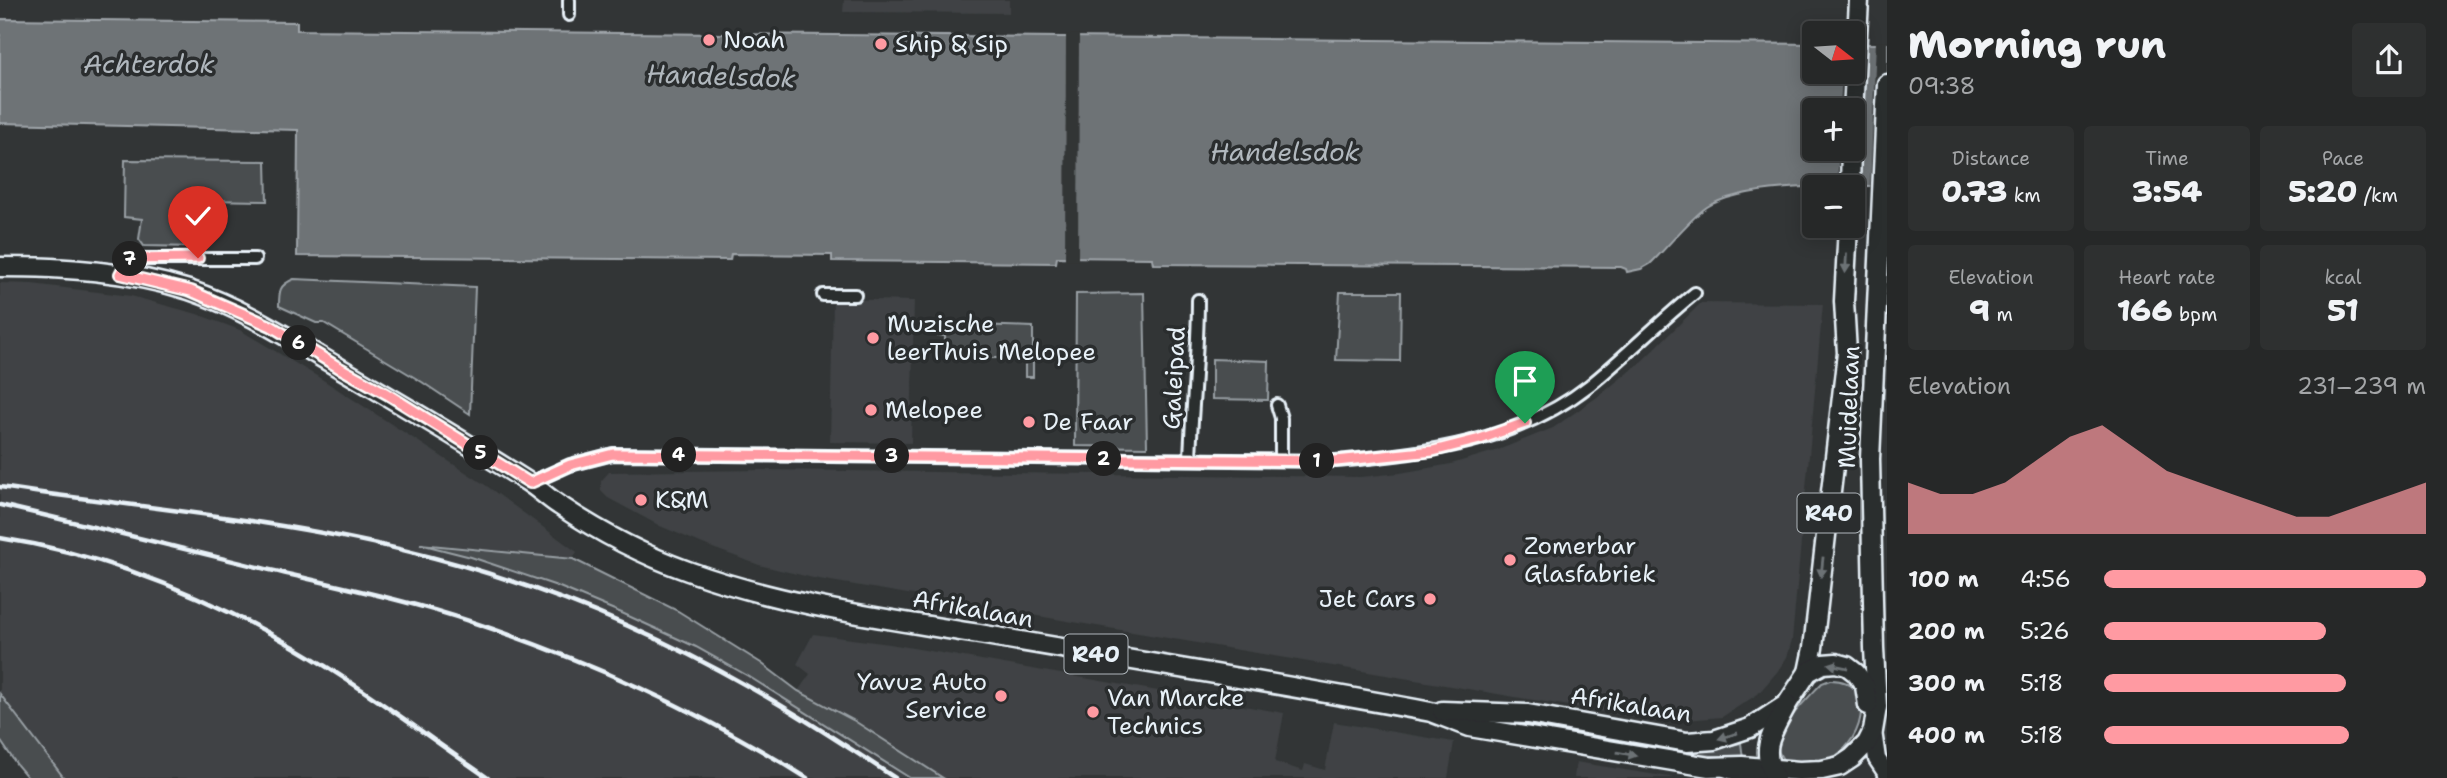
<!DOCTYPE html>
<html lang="en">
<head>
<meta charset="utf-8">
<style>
	:root { --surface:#262828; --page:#2e3030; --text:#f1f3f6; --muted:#a4a6a8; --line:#424445; --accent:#ff9aa2 }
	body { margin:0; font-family:"Shantell Sans",sans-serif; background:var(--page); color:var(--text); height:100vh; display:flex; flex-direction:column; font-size:26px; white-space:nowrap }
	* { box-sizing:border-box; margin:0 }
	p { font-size:23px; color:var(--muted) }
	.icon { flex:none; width:38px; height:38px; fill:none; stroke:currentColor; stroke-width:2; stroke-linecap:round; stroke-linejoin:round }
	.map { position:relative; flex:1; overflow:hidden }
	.side { display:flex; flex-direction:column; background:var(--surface); width:560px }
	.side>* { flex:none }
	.needle { width:46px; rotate:107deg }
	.fabs { position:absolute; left:1802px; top:21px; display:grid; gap:14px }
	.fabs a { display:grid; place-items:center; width:63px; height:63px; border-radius:7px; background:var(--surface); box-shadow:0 4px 18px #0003,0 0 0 2px var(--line); font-size:35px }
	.pin { position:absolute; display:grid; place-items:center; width:60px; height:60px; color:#fff; margin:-72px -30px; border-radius:50% 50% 50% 0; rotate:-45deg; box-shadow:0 0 7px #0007 }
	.pin .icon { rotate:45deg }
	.km { position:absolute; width:35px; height:35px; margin:-18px; border-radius:50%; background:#222; color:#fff; font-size:19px; line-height:35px; text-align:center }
	.round { display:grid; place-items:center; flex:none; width:74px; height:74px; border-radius:7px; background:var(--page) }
	.head { display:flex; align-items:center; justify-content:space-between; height:119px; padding:0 21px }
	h1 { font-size:38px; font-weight:800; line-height:52px }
	.stats { display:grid; grid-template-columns:repeat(3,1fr); gap:10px; height:119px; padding:7px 21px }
	.stats div { display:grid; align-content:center; border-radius:7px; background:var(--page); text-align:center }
	.stats b { font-size:30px; font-weight:800 }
	.stats small { font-size:19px; font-weight:400 }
	.stats p { font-size:19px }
	.chart { height:196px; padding:14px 21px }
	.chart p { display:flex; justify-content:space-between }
	.chart svg { width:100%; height:126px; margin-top:7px; fill:var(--accent); opacity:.7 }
	ul { padding:0 21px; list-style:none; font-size:23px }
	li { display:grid; grid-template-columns:112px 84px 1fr; align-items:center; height:52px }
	li i { height:18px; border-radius:9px; background:var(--accent) }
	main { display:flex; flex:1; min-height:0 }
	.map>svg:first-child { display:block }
</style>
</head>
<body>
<main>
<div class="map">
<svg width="1887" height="778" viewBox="0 0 1887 778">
	<rect width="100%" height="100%" fill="#323536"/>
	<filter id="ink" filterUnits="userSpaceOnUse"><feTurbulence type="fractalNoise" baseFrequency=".0143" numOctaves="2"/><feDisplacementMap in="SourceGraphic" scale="14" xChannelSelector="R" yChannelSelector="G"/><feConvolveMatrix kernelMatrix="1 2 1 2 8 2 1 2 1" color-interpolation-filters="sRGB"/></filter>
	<g filter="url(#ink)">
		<g fill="#3f4244">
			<polygon points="844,0 1009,0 1009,13 843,12"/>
			<polygon points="0,283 32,284 131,296 197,314 240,330 320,378 484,484 577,552 573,559 426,545 471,557 557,586 696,647 748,676 910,778 64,778 0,694"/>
			<polygon points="833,299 914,301 911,443 830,442"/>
			<polygon points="1701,303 1823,304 1792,640 1787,657 1777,672 1758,694 1722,717 1663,722 813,578 759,565 710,547 660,526 608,498 601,491 601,481 609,472 761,470 1361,477 1400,473 1451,464 1498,450 1553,428 1600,395 1642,361"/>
			<polygon points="813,634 890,644 1284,713 1275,762 1303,771 1305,764 1325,770 1334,722 1454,742 1448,778 943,778 853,720 798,691 810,674 797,664"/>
			<polygon points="1576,762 1675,778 1574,778"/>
		</g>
		<g fill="#494d4f" stroke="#989fa4" stroke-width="2">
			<polygon points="125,160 266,161 267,201 204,200 203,236 197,237 196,247 144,246 139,239 142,219 124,217"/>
			<path d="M294,279L475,287L470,414L422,382L324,323H316L279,306C279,291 279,285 294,279Z"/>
			<polygon points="1340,292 1401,292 1400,361 1336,360"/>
			<polygon points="1144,293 1147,447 1075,446 1076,294"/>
			<polygon points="949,324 1033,327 1033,377 1025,377 1025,358 945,358 945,336 936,335 936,326 949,326"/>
			<polygon points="1212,359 1269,361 1268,400 1212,399"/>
			<polygon points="420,544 573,559 678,611 761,663 798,691 853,720 943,778 910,778 748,676 696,647 624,614 557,586 471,557"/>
			<path d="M1830,680C1881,679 1863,752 1822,762C1810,765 1797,762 1784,761C1780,755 1776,749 1778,741C1781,724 1810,696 1822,683Z"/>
			<polygon points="0,694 64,778 28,778 17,765 0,740"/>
			<polygon points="1506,716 1559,729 1690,750 1713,749 1741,743 1743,759 1680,753 1528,727 1512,730 1505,728"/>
		</g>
		<path fill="#6e7376" stroke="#9fa5aa" stroke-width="2" fill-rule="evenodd" d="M0,19L297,22V30L1815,44V72H1853V44H1887V186C1843,186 1744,183 1707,207C1691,217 1666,249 1650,264L1641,269L1627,272L1626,269L1621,267L1153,264L1152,258L1057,257L1056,263L832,261V255L731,254L730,260L297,256L298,130L0,123ZM1815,110H1853V149H1815Z"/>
		<g fill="#323536">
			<polygon points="1066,34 1079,34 1078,261 1065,261"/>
			<polygon points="1853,40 1867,41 1860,190 1837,187 1839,149 1853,149 1853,110 1840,110 1842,72 1853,72"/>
			<polygon points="1876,41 1887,41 1887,189 1870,189"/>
		</g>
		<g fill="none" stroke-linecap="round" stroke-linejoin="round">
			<defs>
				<g id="street">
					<polyline points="569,15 569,0"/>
					<polyline points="120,274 128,259 255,259"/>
					<polyline points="823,295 855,295"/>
					<polyline points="1277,405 1281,418 1281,460"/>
					<path d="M1190,458C1192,405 1198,353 1198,300"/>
					<path d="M530,483L570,465L613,454L1336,461C1424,454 1518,442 1590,385C1626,356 1659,322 1695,293"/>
				</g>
				<g id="secondary">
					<polyline points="1873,731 1877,759 1887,774"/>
					<polyline points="1725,768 1747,776 1763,778"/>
				</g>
				<g id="primary">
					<polyline points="1853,112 1859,0"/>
					<polyline points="1850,187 1851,149"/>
					<path d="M0,267C64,267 128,271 189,290C243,308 290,339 338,367C402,405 466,442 528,482C539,489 548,498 559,505C599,532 643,555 688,571C782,605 881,618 979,634C1130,660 1281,684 1431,712L1470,727L1709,767L1742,766L1799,771L1822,770L1840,766L1852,758L1867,743L1873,731L1877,707L1874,648L1870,459L1887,84"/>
					<polyline points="1808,672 1813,648 1847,353 1844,301 1848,226"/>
					<polyline points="1442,711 1528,714 1687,742 1714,740 1750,728 1787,704 1808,672 1823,664 1836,663 1847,666 1856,673 1865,686 1868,705"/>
					<path d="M1775,778C1759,747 1773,732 1787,704"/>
				</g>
			</defs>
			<use href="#street" stroke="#e8f1f8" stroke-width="16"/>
			<use href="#secondary" stroke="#e8f1f8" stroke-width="21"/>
			<use href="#primary" stroke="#e8f1f8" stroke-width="23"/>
			<use href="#street" stroke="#2a2d2e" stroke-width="10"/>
			<use href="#secondary" stroke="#2a2d2e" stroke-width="16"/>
			<use href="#primary" stroke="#2a2d2e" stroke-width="18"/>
			<g stroke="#e8f1f8" stroke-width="4.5">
				<path d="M0,487C134,507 271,518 403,550C525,579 642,626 751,688C801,716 848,747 895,778"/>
				<path d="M0,505C88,525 175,547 262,568C332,585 404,599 472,622C590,661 702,712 807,778"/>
				<path d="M0,538C103,554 204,595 294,647C361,686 424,734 488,778"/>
			</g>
		</g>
		<defs><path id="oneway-solid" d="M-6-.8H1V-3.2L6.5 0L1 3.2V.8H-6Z" transform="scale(1.75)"/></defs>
		<g fill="#6c7275">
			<use href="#oneway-solid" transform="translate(1846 263) rotate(93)"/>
			<use href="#oneway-solid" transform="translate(1822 567) rotate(96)"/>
			<use href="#oneway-solid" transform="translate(1838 666) rotate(-168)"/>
			<use href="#oneway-solid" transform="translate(1728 736) rotate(163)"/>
			<use href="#oneway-solid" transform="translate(1627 754) rotate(10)"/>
		</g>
	</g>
	<g fill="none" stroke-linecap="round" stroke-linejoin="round" filter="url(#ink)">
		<defs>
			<polyline id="route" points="198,258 128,259 120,274 191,291 271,326 338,367 387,394 530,483 570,465 613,454 1336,461 1433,451 1480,439 1525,423"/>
		</defs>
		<use href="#route" stroke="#fff" stroke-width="14"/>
		<use href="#route" stroke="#ff9aa2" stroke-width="9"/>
	</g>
	<g fill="#ff9aa2" stroke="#2a2d2e" stroke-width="2.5">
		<circle cx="709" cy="40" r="7"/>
		<circle cx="881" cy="44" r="7"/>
		<circle cx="873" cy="338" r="7"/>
		<circle cx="871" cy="410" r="7"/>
		<circle cx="1029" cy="422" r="7"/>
		<circle cx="641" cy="500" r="7"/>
		<circle cx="1510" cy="560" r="7"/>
		<circle cx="1430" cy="599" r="7"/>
		<circle cx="1001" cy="696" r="7"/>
		<circle cx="1093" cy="712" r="7"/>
	</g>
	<g text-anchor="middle" stroke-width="7" stroke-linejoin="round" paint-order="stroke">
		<g fill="#2a2d2e" stroke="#afb6bb" stroke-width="2">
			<rect x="1797.5" y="493.5" width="63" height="39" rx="5"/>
			<rect x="1064.5" y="634.5" width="63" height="39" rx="5"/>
		</g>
		<g font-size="23" font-weight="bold" fill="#e8f1f8">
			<text x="1829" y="521">R40</text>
			<text x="1096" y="662">R40</text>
		</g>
		<g font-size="24" fill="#e8f1f8" stroke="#2a2d2e" text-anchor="start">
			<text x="723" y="48">Noah</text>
			<text x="895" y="52">Ship &amp; Sip</text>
			<text x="887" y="332">Muzische<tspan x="887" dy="28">leerThuis Melopee</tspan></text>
			<text x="885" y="418">Melopee</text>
			<text x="1043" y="430">De Faar</text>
			<text x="655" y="508">K&amp;M</text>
			<text x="1524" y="554">Zomerbar<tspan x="1524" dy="28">Glasfabriek</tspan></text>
			<text x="1416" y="607" text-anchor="end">Jet Cars</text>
			<text x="987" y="690" text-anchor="end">Yavuz Auto<tspan x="987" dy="28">Service</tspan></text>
			<text x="1107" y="706">Van Marcke<tspan x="1107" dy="28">Technics</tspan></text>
		</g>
		<g font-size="24" fill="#e8f1f8" stroke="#2a2d2e">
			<text transform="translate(1174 378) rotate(-87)" y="8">Galeipad</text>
			<text transform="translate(1849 407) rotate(-88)" y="8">Muidelaan</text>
			<text transform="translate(973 609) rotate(10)" y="8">Afrikalaan</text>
			<text transform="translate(1631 705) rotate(9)" y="8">Afrikalaan</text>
		</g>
		<g font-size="26" font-style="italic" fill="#b1b8be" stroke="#2a2d2e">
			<text x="149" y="73">Achterdok</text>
			<text transform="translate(721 76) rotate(2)" y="9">Handelsdok</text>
			<text x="1285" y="161">Handelsdok</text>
		</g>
	</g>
</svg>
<div class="fabs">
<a><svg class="needle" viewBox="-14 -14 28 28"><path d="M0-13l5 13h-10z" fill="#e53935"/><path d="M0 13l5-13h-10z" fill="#a4a6a8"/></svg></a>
<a>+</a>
<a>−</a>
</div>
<div class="pin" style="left:1525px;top:423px;background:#1e9e55"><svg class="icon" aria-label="arrive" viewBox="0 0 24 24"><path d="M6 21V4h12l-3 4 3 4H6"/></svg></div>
<div class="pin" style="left:198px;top:258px;background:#d93025"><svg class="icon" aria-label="check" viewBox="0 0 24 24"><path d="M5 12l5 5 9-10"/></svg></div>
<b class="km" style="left:1317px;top:461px">1</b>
<b class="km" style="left:1104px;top:459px">2</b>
<b class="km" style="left:892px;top:456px">3</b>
<b class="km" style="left:679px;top:455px">4</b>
<b class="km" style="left:481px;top:453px">5</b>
<b class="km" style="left:299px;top:343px">6</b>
<b class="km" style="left:130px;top:259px">7</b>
</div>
<section class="side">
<div class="head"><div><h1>Morning run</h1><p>09:38</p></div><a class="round"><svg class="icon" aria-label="share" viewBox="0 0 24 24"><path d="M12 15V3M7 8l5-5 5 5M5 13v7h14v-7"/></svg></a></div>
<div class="stats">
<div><p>Distance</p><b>0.73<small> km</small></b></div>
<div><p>Time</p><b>3:54</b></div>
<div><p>Pace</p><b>5:20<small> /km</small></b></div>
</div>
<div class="stats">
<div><p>Elevation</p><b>9<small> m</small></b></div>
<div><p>Heart rate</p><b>166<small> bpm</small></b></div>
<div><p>kcal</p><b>51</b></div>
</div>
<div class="chart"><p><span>Elevation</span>231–239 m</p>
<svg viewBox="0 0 160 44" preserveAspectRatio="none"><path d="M0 44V26L10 30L20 30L30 26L40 18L50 10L60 6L70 14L80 22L90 26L100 30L110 34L120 38L130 38L140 34L150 30L160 26V44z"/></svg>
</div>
<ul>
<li><b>100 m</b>4:56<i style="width:100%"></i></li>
<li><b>200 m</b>5:26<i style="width:69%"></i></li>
<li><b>300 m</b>5:18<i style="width:75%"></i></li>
<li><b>400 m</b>5:18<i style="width:76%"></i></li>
</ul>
</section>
</main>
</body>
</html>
